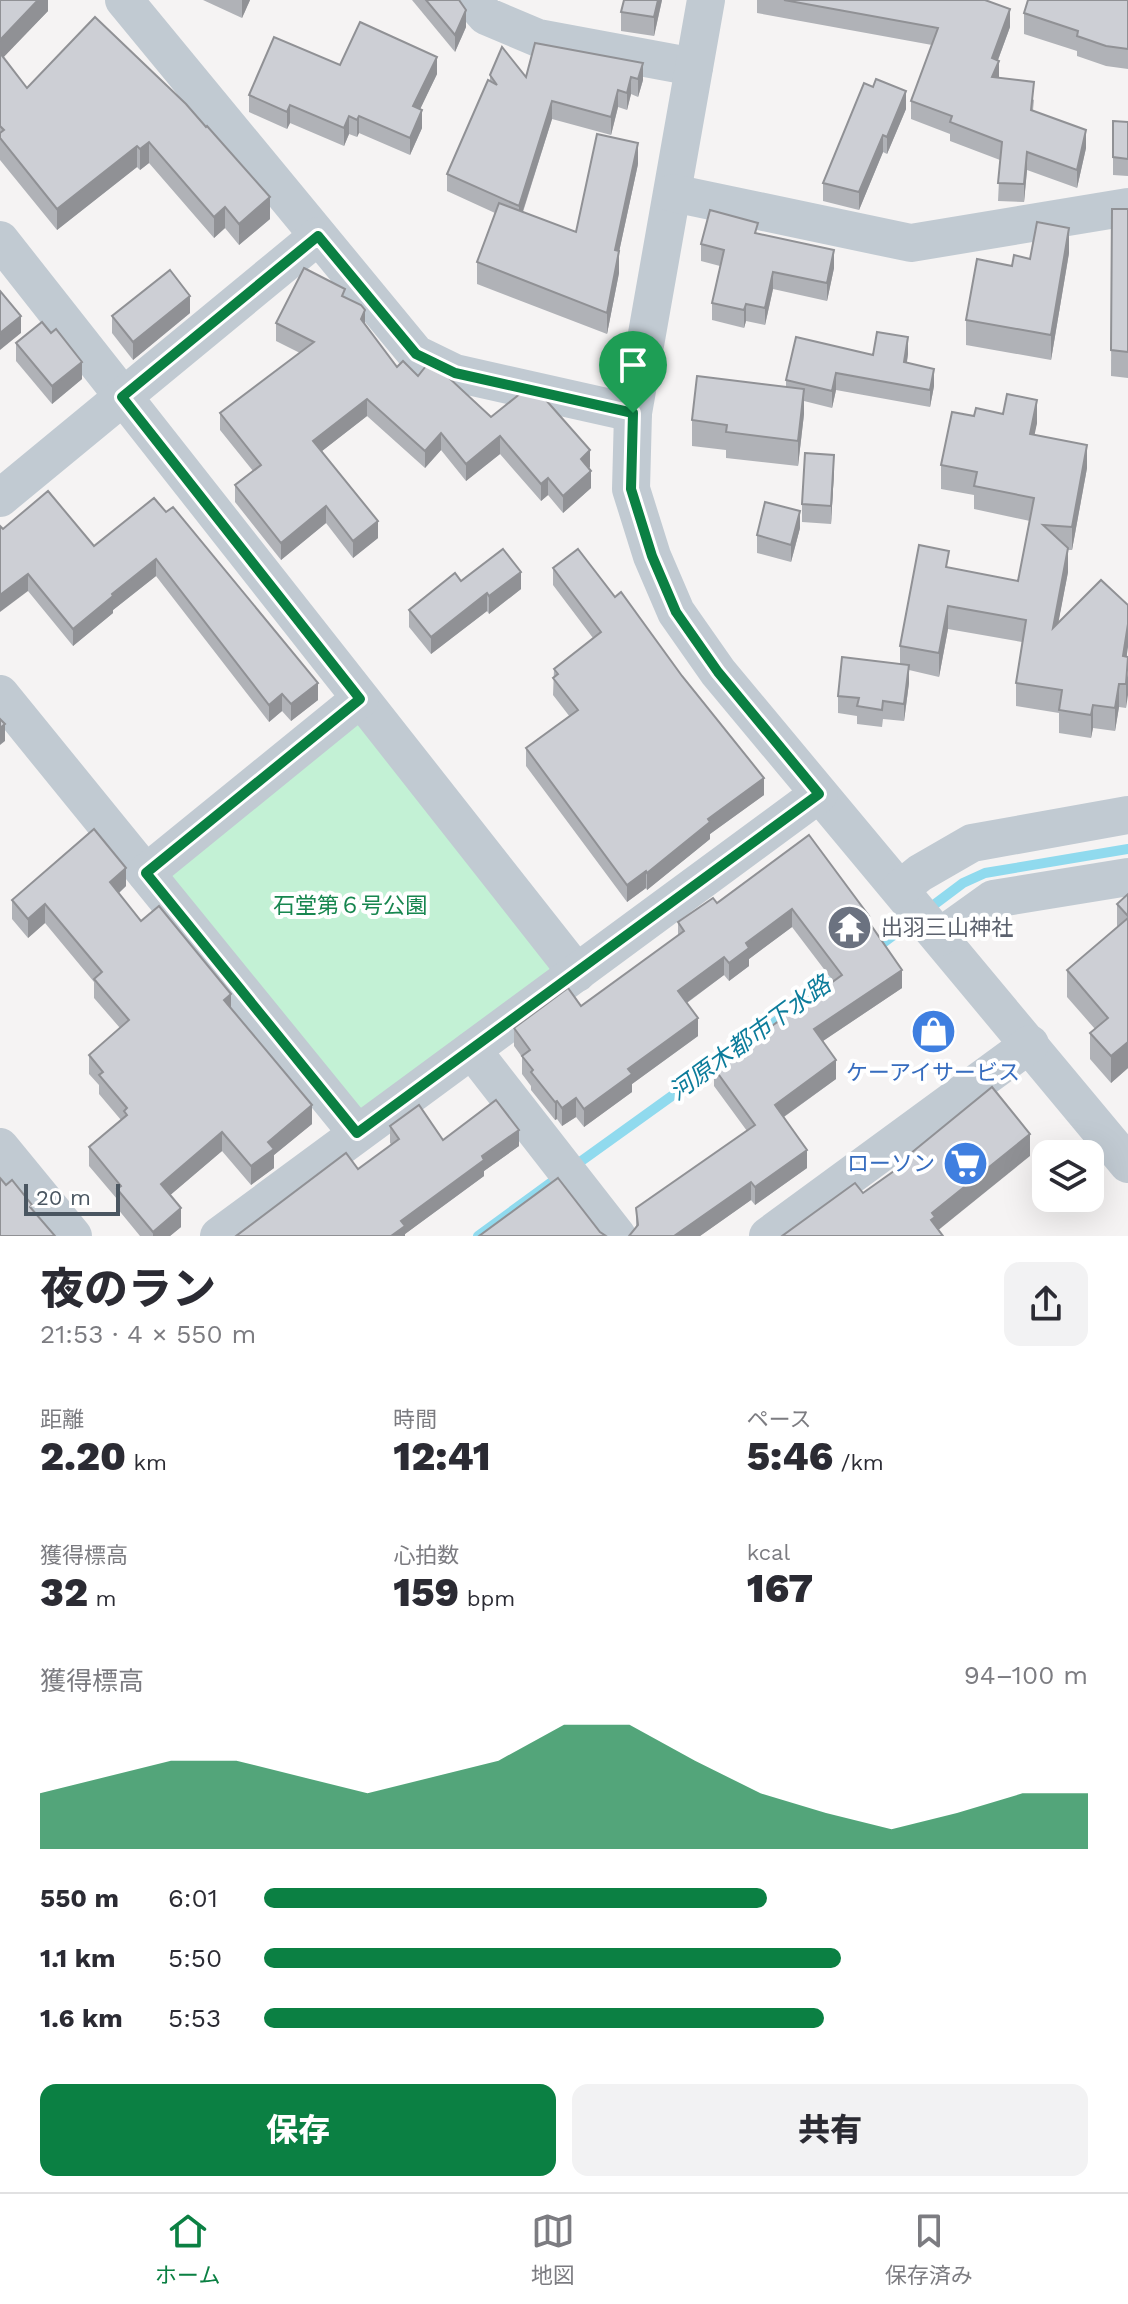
<!DOCTYPE html>
<html lang="ja">
<head>
<meta charset="utf-8">
<style>
	:root { --surface:#fff; --page:#f2f2f3; --text:#2b2b33; --muted:#7c7c81; --line:#e1e1e2; --accent:#0b8043 }
	body { margin:0; font-family:"Work Sans","Noto Sans JP",sans-serif; background:var(--page); color:var(--text); height:100vh; display:flex; flex-direction:column; font-size:30px; white-space:nowrap }
	* { box-sizing:border-box; margin:0 }
	p { font-size:26px; color:var(--muted) }
	.icon { flex:none; width:44px; height:44px; fill:none; stroke:currentColor; stroke-width:2; stroke-linecap:round; stroke-linejoin:round }
	.map { position:relative; height:1236px; overflow:hidden }
	.sheet { display:flex; flex-direction:column; background:var(--surface); flex:1 }
	.sheet>* { flex:none }
	.fabs { position:absolute; left:1032px; top:1140px; display:grid; gap:16px }
	.fabs a { display:grid; place-items:center; width:72px; height:72px; border-radius:16px; background:var(--surface); box-shadow:0 8px 32px #0002; font-size:40px }
	.scale { position:absolute; left:24px; bottom:20px; width:96px; box-sizing:border-box; padding-left:8px; border:4px solid #4a5661; border-top:0; font-size:22px; line-height:28px; white-space:nowrap; color:#4a5661; -webkit-text-stroke:6px #fff; paint-order:stroke }
	.pin { position:absolute; display:grid; place-items:center; width:68px; height:68px; color:#fff; margin:-82px -34px; border-radius:50% 50% 50% 0; rotate:-45deg; box-shadow:0 0 8px #0007 }
	.pin .icon { rotate:45deg }
	.round { display:grid; place-items:center; flex:none; width:84px; height:84px; border-radius:16px; background:var(--page) }
	.headline { display:flex; align-items:center; justify-content:space-between; height:136px; padding:0 40px }
	h1 { font-size:44px; font-weight:800; line-height:60px }
	.stats { display:grid; grid-template-columns:repeat(3,1fr); gap:12px; height:136px; padding:8px 40px }
	.stats div { display:grid; align-content:center }
	.stats b { font-size:40px; font-weight:800 }
	.stats small { font-size:22px; font-weight:400 }
	.stats p { font-size:22px }
	.chart { height:224px; padding:16px 40px }
	.chart p { display:flex; justify-content:space-between }
	.chart svg { width:100%; height:144px; margin-top:8px; fill:var(--accent); opacity:.7 }
	.primary-button { display:flex; gap:16px; margin-top:auto; padding:16px 40px }
	.primary-button a { flex:1; height:92px; border-radius:16px; background:var(--accent); color:#fff; font-size:32px; font-weight:800; line-height:92px; text-align:center }
	.primary-button a+a { background:var(--page); color:var(--text) }
	ul { padding:0 40px; list-style:none; font-size:26px }
	li { display:grid; grid-template-columns:128px 96px 1fr; align-items:center; height:60px }
	li i { height:20px; border-radius:10px; background:var(--accent) }
	.dock { display:flex; justify-content:space-around; align-items:center; height:112px; border-top:2px solid var(--line); background:var(--surface); font-size:22px; color:var(--muted) }
	.dock a { display:grid; justify-items:center; gap:4px }
	.dock .selected { color:var(--accent) }
	.map>svg:first-child { display:block }
</style>
</head>
<body>
<div class="map">
<svg width="1128" height="1236" viewBox="0 0 1128 1236">
	<rect width="100%" height="100%" fill="#f5f3f3"/>
	<polygon fill="#c3f1d5" points="358,719 555,968 362,1114 167,872"/>
	<g fill="none" stroke-linecap="round" stroke-linejoin="round">
		<g stroke="#90daee" stroke-width="10">
			<polyline points="875,949 963,883 985,873 1128,849"/>
			<polyline points="573,1167 843,973"/>
			<polyline points="478,1236 560,1176"/>
		</g>
		<g stroke="#c1cad2" stroke-width="38">
			<polyline points="124,0 416,354 455,373 633,413"/>
			<polyline points="472,0 486,16 538,38 694,67"/>
			<polyline points="706,0 633,413 631,489 652,556 676,612 718,672 1128,1164"/>
			<polyline points="673,193 911,243 1128,207"/>
			<polyline points="0,240 577,973"/>
			<polyline points="0,498 318,236"/>
			<polyline points="0,694 357,1133"/>
			<polyline points="146,873 360,699"/>
			<polyline points="900,889 920,873 972,843 1128,815"/>
			<polyline points="940,937 993,899 1128,877"/>
			<polyline points="472,1050 617,1236"/>
			<polyline points="0,1147 73,1236"/>
			<polyline points="219,1236 819,794"/>
			<polyline points="768,1236 1030,1044"/>
		</g>
	</g>
	<g fill="#b0b2b7">
		<polygon points="0,0 48,0 48,11 3,57 27,88 95,17 270,219 239,245 225,228 214,238 149,163 140,170 137,167 57,230 0,160"/>
		<polygon points="203,0 250,0 242,18"/>
		<polygon points="412,0 459,0 466,27 455,52"/>
		<polygon points="624,0 662,0 654,36 621,31 621,12"/>
		<polygon points="757,0 985,0 1010,27 998,60 999,78 1034,100 1033,110 1086,148 1077,188 1027,170 1024,202 998,201 1000,160 950,141 950,134 911,119 911,101 932,45 757,13"/>
		<polygon points="1128,0 1128,69 1106,66 1077,56 1077,51 1024,34 1024,13"/>
		<polygon points="535,43 643,80 638,97 631,94 627,110 618,107 611,135 552,119 523,212 576,232 638,164 619,252 619,273 607,334 477,284 477,262 495,213 447,191 447,174 490,81 490,75 526,77"/>
		<polygon points="340,65 437,74 420,109 422,128 410,155 359,133 357,137 349,134 344,146 290,123 287,129 249,112 249,95"/>
		<polygon points="873,87 906,109 887,154 883,152 859,210 823,201 823,183"/>
		<polygon points="1113,121 1128,122 1128,176 1113,175"/>
		<polygon points="1112,209 1128,209 1128,378 1111,376"/>
		<polygon points="758,233 834,268 827,301 773,289 765,325 746,321 744,328 712,320 712,303 720,266 701,261 701,244"/>
		<polygon points="1069,253 1051,360 966,345 966,320 1012,266 1030,259"/>
		<polygon points="345,297 397,367 418,376 491,417 590,467 589,468 591,488 563,513 548,495 541,501 500,454 466,481 441,450 425,468 367,416 322,451 378,538 353,558 326,523 281,560 235,502 235,485 253,471 220,430 220,413 300,353 276,341 276,323"/>
		<polygon points="190,313 133,360 112,333 112,316"/>
		<polygon points="16,343 82,379 52,404 16,361"/>
		<polygon points="908,354 907,362 934,386 930,407 836,390 832,408 804,401 804,414 798,466 726,458 726,450 692,446 692,420 786,386 786,380 873,355"/>
		<polygon points="974,416 1037,423 1034,434 1087,468 1072,550 1068,550 1068,572 1058,623 1128,605 1126,708 1119,707 1115,731 1093,728 1091,738 1059,733 1059,713 1016,706 1016,683 1022,642 948,629 939,677 909,670 909,683 904,721 883,719 882,727 857,724 857,716 838,713 838,696 900,664 900,646 949,568 1018,581 1030,521 974,509 974,495 941,489 941,465"/>
		<polygon points="834,472 831,524 802,522 802,504"/>
		<polygon points="154,498 318,700 291,721 282,711 269,722 156,576 113,610 113,613 73,646 28,591 3,529 94,546"/>
		<polygon points="800,528 791,562 757,553 757,535"/>
		<polygon points="553,568 764,795 710,834 710,839 647,890 646,888 627,902 526,766 526,748 570,717 553,695 554,669 593,638 553,585"/>
		<polygon points="461,581 521,589 489,614 487,611 431,654 409,627 409,610"/>
		<polygon points="809,835 869,922 902,988 823,1041 836,1079 784,1117 807,1168 755,1205 751,1200 700,1236 629,1236 636,1227 636,1208 747,1131 714,1086 714,1068 833,981 792,927 749,959 749,966 729,981 724,975 687,1003 698,1036 632,1084 632,1092 584,1127 576,1117 562,1126 557,1119 555,1120 531,1090 531,1086 522,1074 522,1057 514,1046 514,1028 581,1006 678,936 678,922 717,903"/>
		<polygon points="126,886 119,893 141,921 231,1009 312,1124 274,1155 274,1168 251,1185 222,1151 170,1195 181,1227 170,1236 140,1236 117,1208 117,1199 89,1166 89,1147 121,1120 99,1094 99,1085 89,1074 89,1055 120,1028 94,998 94,982 45,923 28,938 12,919 12,900"/>
		<polygon points="1128,894 1128,1068 1111,1083 1090,1059 1090,1033 1095,1029 1067,997 1067,970 1117,927 1117,904"/>
		<polygon points="390,1126 443,1140 519,1146 484,1171 484,1176 405,1234 405,1236 358,1169 392,1145 390,1143"/>
	</g>
	<g fill="#909195">
		<polygon points="38,0 48,0 48,11 0,61 0,40"/>
		<polygon points="242,0 250,0 242,18"/>
		<polygon points="658,0 662,0 654,36 654,17"/>
		<polygon points="1010,9 1010,27 992,76 992,58"/>
		<polygon points="466,10 466,27 455,52 455,35"/>
		<polygon points="437,57 437,74 413,124 413,106"/>
		<polygon points="999,61 999,79 992,77"/>
		<polygon points="643,63 643,80 638,97 638,79"/>
		<polygon points="631,77 631,94 627,110 627,93"/>
		<polygon points="618,90 618,107 611,135 611,117"/>
		<polygon points="906,91 906,109 887,154 887,137"/>
		<polygon points="552,101 552,119 519,223 519,206"/>
		<polygon points="290,105 290,123 287,129 287,112"/>
		<polygon points="422,110 422,128 410,155 410,138"/>
		<polygon points="349,116 349,134 344,146 344,128"/>
		<polygon points="359,116 359,133 357,137 357,120"/>
		<polygon points="1086,130 1086,148 1077,188 1077,170"/>
		<polygon points="883,135 883,152 859,210 859,192"/>
		<polygon points="149,142 149,163 140,170 140,149"/>
		<polygon points="638,143 638,164 619,252 619,273 607,334 607,313 615,250"/>
		<polygon points="137,146 137,167 57,230 57,209"/>
		<polygon points="1027,152 1027,170 1024,202 1024,184"/>
		<polygon points="270,197 270,219 239,245 239,224"/>
		<polygon points="225,207 225,228 214,238 214,217"/>
		<polygon points="1069,228 1069,253 1051,360 1051,335"/>
		<polygon points="834,250 834,268 827,301 827,283"/>
		<polygon points="773,272 773,289 765,325 765,308"/>
		<polygon points="190,296 190,313 133,360 133,342"/>
		<polygon points="746,304 746,321 744,328 744,310"/>
		<polygon points="365,310 365,327 361,319"/>
		<polygon points="21,316 21,333 0,350 0,333"/>
		<polygon points="908,337 908,354 904,379 904,362"/>
		<polygon points="82,362 82,379 52,404 52,386"/>
		<polygon points="934,369 934,386 930,407 930,390"/>
		<polygon points="836,373 836,390 832,408 832,391"/>
		<polygon points="804,389 804,414 798,466 798,441"/>
		<polygon points="367,399 367,416 313,458 313,441"/>
		<polygon points="1037,400 1037,423 1030,457 1030,434"/>
		<polygon points="441,433 441,450 425,468 425,451"/>
		<polygon points="500,436 500,454 466,481 466,464"/>
		<polygon points="1087,445 1087,468 1072,550 1072,527"/>
		<polygon points="590,450 590,467 581,476 581,459"/>
		<polygon points="834,455 834,472 831,524 831,506"/>
		<polygon points="591,471 591,488 563,513 563,496"/>
		<polygon points="548,478 548,495 541,501 541,484"/>
		<polygon points="326,506 326,523 281,560 281,543"/>
		<polygon points="800,511 800,528 791,562 791,545"/>
		<polygon points="378,521 378,538 353,558 353,541"/>
		<polygon points="1068,548 1068,572 1053,651 1053,628"/>
		<polygon points="156,559 156,576 113,610 113,613 73,646 73,629 112,594"/>
		<polygon points="521,572 521,589 489,614 489,596"/>
		<polygon points="28,574 28,591 0,612 0,595"/>
		<polygon points="487,593 487,611 431,654 431,637"/>
		<polygon points="948,606 948,629 939,677 939,653"/>
		<polygon points="1128,624 1128,647 1123,679 1123,656"/>
		<polygon points="909,665 909,683 904,721 904,704"/>
		<polygon points="1128,671 1128,695 1126,708 1126,684"/>
		<polygon points="318,683 318,700 291,721 291,704"/>
		<polygon points="1119,684 1119,707 1115,731 1115,708"/>
		<polygon points="282,694 282,711 269,722 269,705"/>
		<polygon points="1093,705 1093,728 1091,738 1091,715"/>
		<polygon points="5,724 5,741 0,745 0,728"/>
		<polygon points="764,778 764,795 710,834 710,839 647,890 647,873 708,819"/>
		<polygon points="126,868 126,886 110,901 110,882"/>
		<polygon points="646,871 646,888 627,902 627,885"/>
		<polygon points="45,904 45,923 28,938 28,919"/>
		<polygon points="792,909 792,927 749,959 749,966 729,981 729,963 746,943"/>
		<polygon points="724,957 724,975 678,1009 678,991"/>
		<polygon points="902,970 902,988 814,1047 814,1029"/>
		<polygon points="231,994 231,1013 224,1000"/>
		<polygon points="698,1018 698,1036 632,1084 632,1092 584,1127 584,1109 628,1069"/>
		<polygon points="1128,1042 1128,1068 1111,1083 1111,1056"/>
		<polygon points="836,1060 836,1079 775,1123 775,1105"/>
		<polygon points="576,1098 576,1117 562,1126 562,1108"/>
		<polygon points="557,1101 557,1119 555,1120 555,1102"/>
		<polygon points="312,1105 312,1124 274,1155 274,1168 251,1185 251,1166 268,1142"/>
		<polygon points="519,1130 519,1146 484,1171 484,1176 405,1234 405,1236 391,1236 401,1221 482,1156"/>
		<polygon points="222,1132 222,1151 161,1203 161,1184"/>
		<polygon points="1030,1134 1030,1156 931,1236 932,1213"/>
		<polygon points="807,1150 807,1168 755,1205 755,1187"/>
		<polygon points="751,1182 751,1200 700,1236 674,1236"/>
		<polygon points="181,1208 181,1227 170,1236 153,1236 153,1232"/>
	</g>
	<g fill="#cdcfd5" stroke="#909195" stroke-width="2">
		<polygon points="0,0 38,0 0,40"/>
		<polygon points="426,0 459,0 466,10 455,35"/>
		<polygon points="624,0 658,0 654,17 621,12"/>
		<polygon points="784,0 985,0 1010,9 992,58 999,61 992,77 1034,82 1031,110 1086,130 1077,170 1027,152 1024,184 998,183 1002,142 950,122 952,116 911,101 938,28"/>
		<polygon points="1028,0 1128,0 1128,49 1106,46 1077,36 1078,31 1024,13"/>
		<polygon points="95,17 186,104 206,127 207,126 270,197 239,224 225,207 214,217 149,142 140,149 137,146 57,209 0,138 0,133 4,130 0,126 0,53 27,88"/>
		<polygon points="360,22 437,57 413,106 422,110 410,138 359,116 357,120 349,116 344,128 290,105 287,112 249,95 274,37 340,65"/>
		<polygon points="535,43 643,63 638,79 631,77 627,93 618,90 611,117 552,101 519,206 447,174 488,80 497,85 490,75 502,47 526,77"/>
		<polygon points="876,79 906,91 887,137 883,135 859,192 823,183 864,83 873,87"/>
		<polygon points="1113,121 1128,122 1128,159 1113,157"/>
		<polygon points="597,134 638,143 615,250 619,251 607,313 477,262 499,203 576,232"/>
		<polygon points="1112,209 1128,209 1128,352 1111,350"/>
		<polygon points="710,210 758,223 755,233 834,250 827,283 773,272 765,308 746,304 744,310 712,303 724,250 701,244"/>
		<polygon points="1037,222 1069,228 1051,335 966,320 977,259 1012,266 1014,255 1030,259"/>
		<polygon points="304,268 345,289 342,296 361,305 365,310 361,319 397,367 403,361 418,376 426,366 447,376 491,417 521,393 545,399 590,450 581,459 591,471 563,496 548,478 541,484 500,436 466,464 441,433 425,451 367,399 313,441 378,521 353,541 326,506 281,543 235,485 261,465 220,413 314,342 276,323"/>
		<polygon points="170,270 190,296 133,342 112,316"/>
		<polygon points="0,291 21,316 0,333"/>
		<polygon points="42,322 51,333 56,329 82,362 52,386 16,343"/>
		<polygon points="877,332 908,337 904,362 934,369 930,390 836,373 832,391 786,380 796,337 873,355"/>
		<polygon points="697,376 804,389 798,441 726,432 727,425 692,420"/>
		<polygon points="1007,394 1037,400 1030,434 1087,445 1072,527 1043,525 1068,548 1053,628 1101,580 1128,605 1128,624 1123,656 1128,657 1126,684 1119,684 1115,708 1093,705 1091,715 1059,710 1062,690 1016,683 1026,620 948,606 939,653 900,646 919,545 949,551 946,567 1018,581 1034,498 974,486 977,472 941,465 952,412 974,416 976,408 1003,414"/>
		<polygon points="805,453 834,455 831,506 802,504"/>
		<polygon points="48,491 94,546 154,498 166,512 173,507 318,683 291,704 282,694 269,705 156,559 112,594 113,596 73,629 28,574 0,595 0,526 3,529"/>
		<polygon points="765,502 800,511 791,545 757,535"/>
		<polygon points="503,549 521,572 489,596 487,593 431,637 409,610 455,573 461,581"/>
		<polygon points="578,549 615,597 621,592 682,676 764,778 708,819 710,822 647,873 646,871 627,885 526,748 578,710 553,678 558,674 554,669 601,632 553,568"/>
		<polygon points="842,657 909,665 904,704 883,701 882,710 857,706 859,698 838,696"/>
		<polygon points="0,719 5,724 0,728"/>
		<polygon points="94,829 126,868 110,882 141,921 159,906 231,994 224,1000 312,1105 268,1142 274,1149 251,1166 222,1132 161,1184 181,1208 153,1232 117,1189 121,1186 89,1147 127,1115 124,1111 127,1108 99,1075 103,1072 89,1055 129,1020 94,979 102,972 45,904 28,919 12,900"/>
		<polygon points="809,835 869,916 866,918 902,970 814,1029 836,1060 775,1105 807,1150 755,1187 751,1182 674,1236 629,1236 638,1225 636,1208 755,1125 714,1068 842,975 792,909 746,943 749,948 729,963 724,957 678,991 698,1018 628,1069 632,1074 584,1109 576,1098 562,1108 557,1101 555,1102 531,1072 533,1070 522,1056 530,1050 514,1028 568,988 581,1006 684,931 678,922 713,898 717,903"/>
		<polygon points="1128,894 1128,916 1117,904"/>
		<polygon points="1128,918 1128,1042 1111,1056 1090,1033 1108,1018 1067,970"/>
		<polygon points="992,1087 1030,1134 932,1213 935,1217 931,1220 943,1236 782,1236 855,1183 863,1193 908,1161 905,1158"/>
		<polygon points="496,1100 519,1130 482,1156 484,1160 401,1221 405,1226 391,1236 236,1236 346,1153 358,1169 399,1139 390,1126 419,1105 443,1140"/>
		<polygon points="0,1178 6,1185 12,1180 32,1205 30,1207 55,1236 0,1236"/>
		<polygon points="558,1178 600,1232 606,1236 479,1236"/>
	</g>
	<g fill="none" stroke-linecap="round" stroke-linejoin="round">
		<defs>
			<polygon id="route" points="318,236 416,354 455,373 633,413 631,489 652,556 676,612 718,672 819,794 357,1133 146,873 360,699 122,397"/>
		</defs>
		<use href="#route" stroke="#fff" stroke-width="16"/>
		<use href="#route" stroke="#0b8043" stroke-width="10"/>
	</g>
	<defs>
		<symbol id="temple-disc" viewBox="-11 -11 22 22"><circle r="9.5" fill="#6b7280" stroke="#fff"/><path d="M0-6L5-2H3V0L6.5 2.5H4V6H1.5V3h-3V6H-4V2.5H-6.5L-3 0V-2H-5Z" fill="#fff"/></symbol>
		<symbol id="shop-disc" viewBox="-11 -11 22 22"><circle r="9.5" fill="#3f7fe0" stroke="#fff"/><path d="M-5-2.5h2.3a2.7 3.5 0 0 1 5.4 0H5L5.5 6h-11ZM-1.5-2.5h3a1.5 2.3 0 0 0-3 0Z" fill="#fff"/></symbol>
		<symbol id="supermarket-disc" viewBox="-11 -11 22 22"><circle r="9.5" fill="#3f7fe0" stroke="#fff"/><path d="M-6-5.5h2.5l.6 2H6L4.5 2H-2.5L-4.4-4H-6ZM-1.5 3.2a1.3 1.3 0 1 0 .1 0ZM3 3.2a1.3 1.3 0 1 0 .1 0Z" fill="#fff"/></symbol>
	</defs>
	<g fill-rule="evenodd">
		<use href="#temple-disc" x="824" y="902" width="51" height="51"/>
		<use href="#shop-disc" x="908" y="1006" width="51" height="51"/>
		<use href="#supermarket-disc" x="940" y="1138" width="51" height="51"/>
	</g>
	<g text-anchor="middle" stroke-width="8" stroke-linejoin="round" paint-order="stroke">
		<g font-size="22" fill="#17864f" stroke="#fff">
			<text x="350" y="913">石堂第６号公園</text>
		</g>
		<g font-size="22" fill="#5b616d" stroke="#fff" text-anchor="start">
			<text x="881" y="935">出羽三山神社</text>
		</g>
		<g font-size="22" fill="#366cbe" stroke="#fff">
			<text x="933" y="1080">ケーアイサービス</text>
			<text x="935" y="1171" text-anchor="end">ローソン</text>
		</g>
		<g font-size="24" font-style="italic" fill="#0c7c9b" stroke="#fff">
			<text transform="translate(750 1038) rotate(-36)" y="8">河原木都市下水路</text>
		</g>
	</g>
</svg>
<div class="fabs">
<a><svg class="icon" aria-label="layers" viewBox="0 0 24 24"><path d="M12 4l9 5-9 5-9-5zM3 14l9 5 9-5"/></svg></a>
</div>
<div class="scale">20 m</div>
<div class="pin" style="left:633px;top:413px;background:#1e9e55"><svg class="icon" aria-label="arrive" viewBox="0 0 24 24"><path d="M6 21V4h12l-3 4 3 4H6"/></svg></div>
</div>
<section class="sheet">
<div class="headline"><div><h1>夜のラン</h1><p>21:53 · 4 × 550 m</p></div><a class="round"><svg class="icon" aria-label="share" viewBox="0 0 24 24"><path d="M12 15V3M7 8l5-5 5 5M5 13v7h14v-7"/></svg></a></div>
<div class="stats">
<div><p>距離</p><b>2.20<small> km</small></b></div>
<div><p>時間</p><b>12:41</b></div>
<div><p>ペース</p><b>5:46<small> /km</small></b></div>
</div>
<div class="stats">
<div><p>獲得標高</p><b>32<small> m</small></b></div>
<div><p>心拍数</p><b>159<small> bpm</small></b></div>
<div><p>kcal</p><b>167</b></div>
</div>
<div class="chart"><p><span>獲得標高</span>94–100 m</p>
<svg viewBox="0 0 160 44" preserveAspectRatio="none"><path d="M0 44V27L10 22L20 17L30 17L40 22L50 27L60 22L70 17L80 6L90 6L100 17L110 27L120 33L130 38L140 33L150 27L160 27V44z"/></svg>
</div>
<ul>
<li><b>550 m</b>6:01<i style="width:61%"></i></li>
<li><b>1.1 km</b>5:50<i style="width:70%"></i></li>
<li><b>1.6 km</b>5:53<i style="width:68%"></i></li>
</ul>
<div class="primary-button"><a>保存</a><a>共有</a></div>
</section>
<nav class="dock">
<a class="selected"><svg class="icon" aria-label="home" viewBox="0 0 24 24"><path d="M3 11l9-7 9 7M6 9v11h12V9"/></svg>ホーム</a>
<a><svg class="icon" aria-label="map" viewBox="0 0 24 24"><path d="M3 6l6-2 6 2 6-2v14l-6 2-6-2-6 2zM9 4v14M15 6v14"/></svg>地図</a>
<a><svg class="icon" aria-label="saved" viewBox="0 0 24 24"><path d="M7 4h10v16l-5-4-5 4z"/></svg>保存済み</a>
</nav>
</body>
</html>
